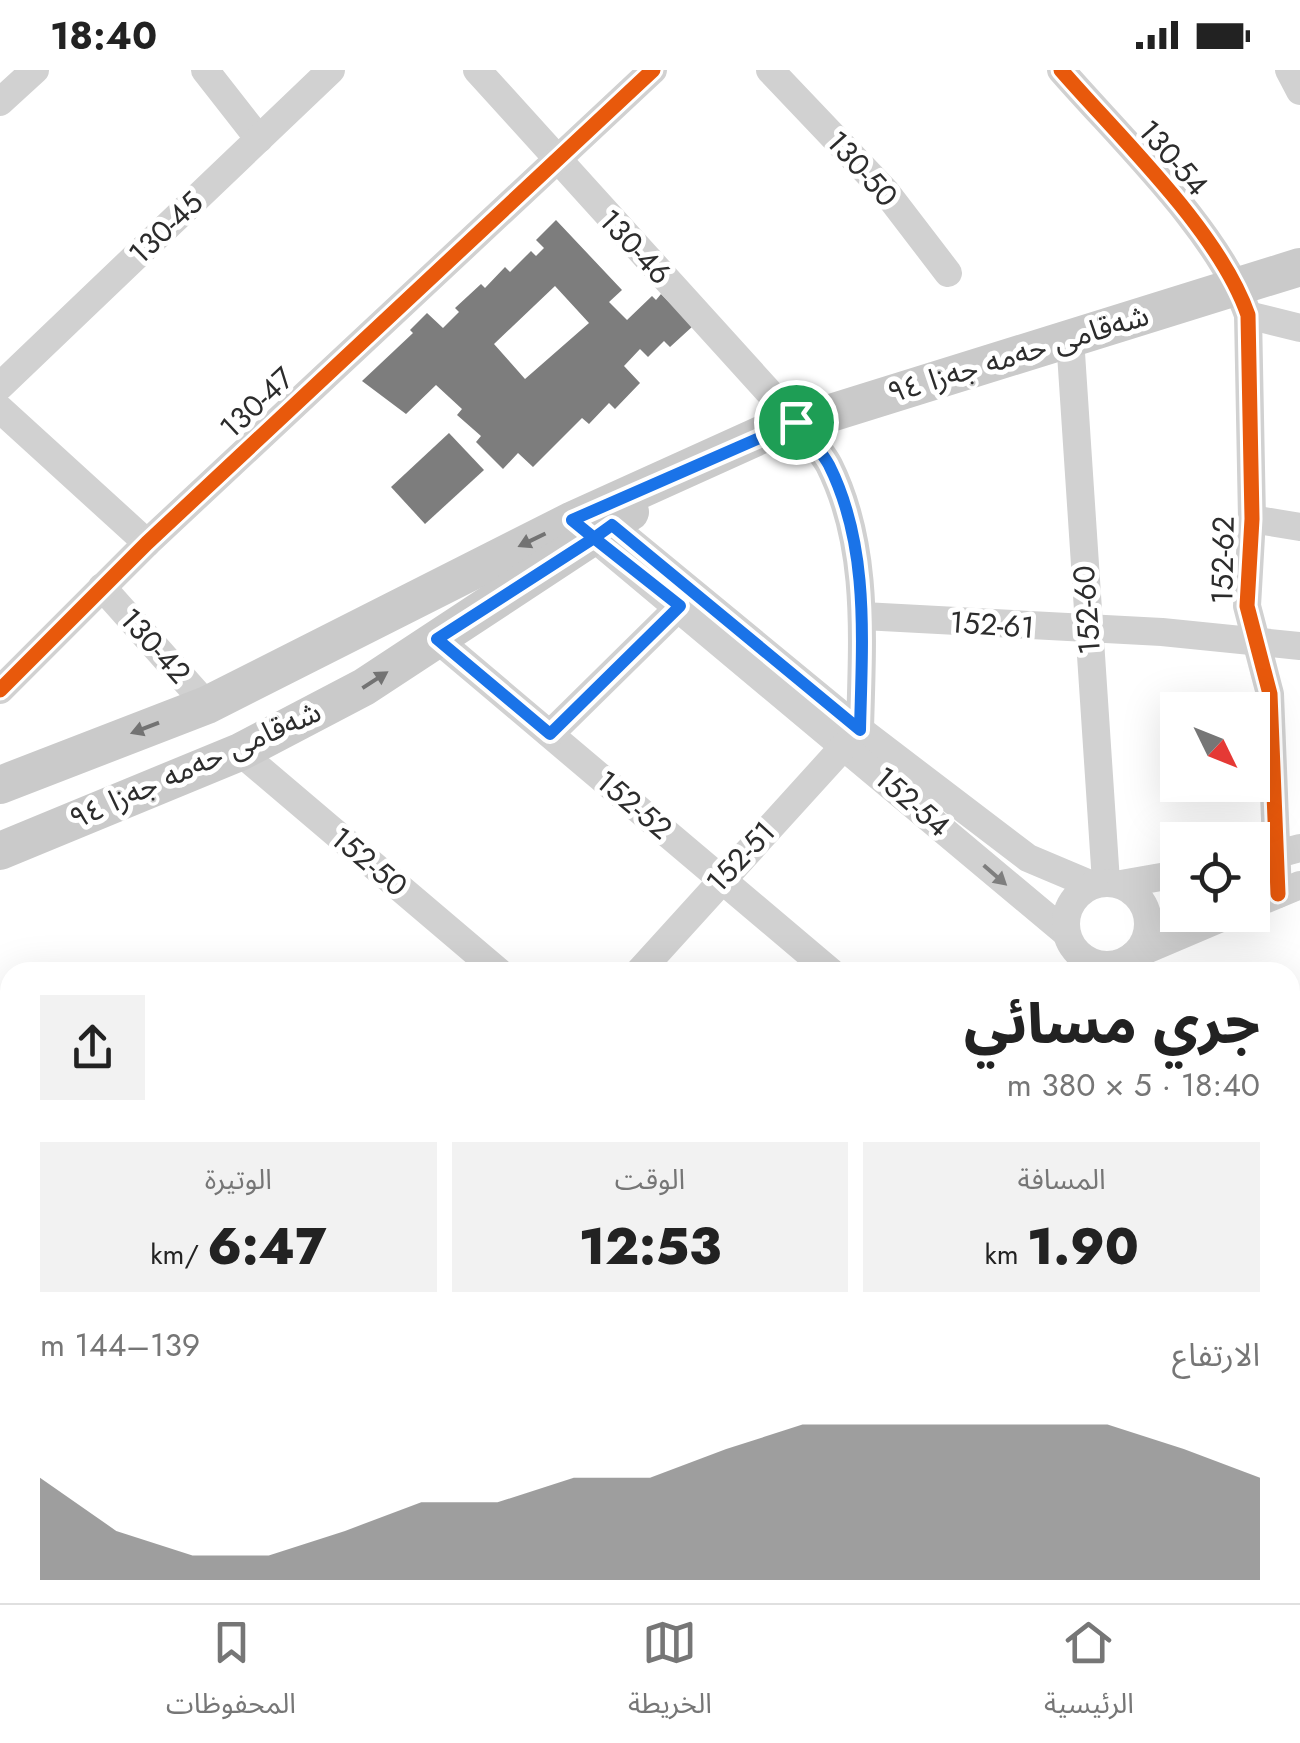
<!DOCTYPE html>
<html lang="ar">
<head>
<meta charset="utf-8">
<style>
	:root { --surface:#fff; --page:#f2f2f2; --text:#222; --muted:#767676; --line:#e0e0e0; --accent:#767676 }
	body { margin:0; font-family:Jost,"Noto Sans Arabic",sans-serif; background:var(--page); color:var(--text); direction:rtl; height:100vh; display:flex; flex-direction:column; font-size:38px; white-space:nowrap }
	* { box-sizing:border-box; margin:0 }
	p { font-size:32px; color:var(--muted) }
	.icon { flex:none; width:55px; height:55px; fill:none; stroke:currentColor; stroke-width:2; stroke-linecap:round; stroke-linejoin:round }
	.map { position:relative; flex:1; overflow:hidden; direction:ltr }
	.details { position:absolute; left:0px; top:892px; width:1300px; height:642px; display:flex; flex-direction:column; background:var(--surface); border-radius:30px 30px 0 0; box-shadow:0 10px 40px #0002; direction:rtl }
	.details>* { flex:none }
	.needle { width:65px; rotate:133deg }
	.controls { position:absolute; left:1160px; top:622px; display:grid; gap:20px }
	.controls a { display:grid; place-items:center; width:110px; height:110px; border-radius:0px; background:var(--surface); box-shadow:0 10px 40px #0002; font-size:50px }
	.pin { position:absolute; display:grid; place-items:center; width:85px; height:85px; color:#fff; margin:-42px; border:5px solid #fff; border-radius:50%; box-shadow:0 2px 10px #0007 }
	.round { display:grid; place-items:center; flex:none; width:105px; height:105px; border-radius:0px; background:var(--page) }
	.overview { display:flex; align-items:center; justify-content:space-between; height:170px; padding:0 40px }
	h1 { font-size:55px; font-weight:800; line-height:75px }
	.stats { display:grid; grid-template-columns:repeat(3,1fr); gap:15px; height:170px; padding:10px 40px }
	.stats div { display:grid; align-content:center; border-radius:0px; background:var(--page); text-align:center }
	.stats b { font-size:50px; font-weight:800 }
	.stats small { font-size:28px; font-weight:400 }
	.stats p { font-size:28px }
	.chart { height:280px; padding:20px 40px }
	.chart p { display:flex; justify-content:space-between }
	.chart svg { width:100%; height:180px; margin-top:10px; fill:var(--accent); opacity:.7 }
	.status { display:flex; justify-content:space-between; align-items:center; height:70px; padding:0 50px; background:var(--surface); direction:ltr }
	.status svg { height:28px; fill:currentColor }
	.dock { display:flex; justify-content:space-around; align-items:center; height:140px; border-top:2px solid var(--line); background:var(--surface); font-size:28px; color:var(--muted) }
	.dock a { display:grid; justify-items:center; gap:5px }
	.dock .on { color:var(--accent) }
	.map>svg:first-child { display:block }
</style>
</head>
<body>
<div class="status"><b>18:40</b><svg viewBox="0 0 49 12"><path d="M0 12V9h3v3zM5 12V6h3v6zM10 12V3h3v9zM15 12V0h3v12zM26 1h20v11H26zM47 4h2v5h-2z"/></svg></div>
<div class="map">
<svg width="1300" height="1533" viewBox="0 0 1300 1533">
	<rect width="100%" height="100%" fill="#fff"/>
	<g fill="#7d7d7d" fill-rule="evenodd">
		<path d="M556,150L622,220L609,232L627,250L652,226L656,230L661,224L693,256L670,277L664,271L648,287L640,279L624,296L640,313L615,339L609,333L589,354L582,348L533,397L518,383L503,399L476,372L481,366L457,345L462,339L436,315L406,344L362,311L413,263L410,260L427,243L443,258L459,242L455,238L481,214L485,218L505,197L510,202L531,181L536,186L544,178L536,170ZM555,216L589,253L525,309L494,274Z"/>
		<polygon points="449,363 484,400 425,454 391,417"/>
	</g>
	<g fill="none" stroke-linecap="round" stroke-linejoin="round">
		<g stroke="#d1d1d1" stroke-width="28">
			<polyline points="205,0 259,69"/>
			<path d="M477,0L796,352C807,366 821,380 829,395C870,477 862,571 860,660"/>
			<polyline points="770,0 886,122 948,203"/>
			<path d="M1061,0C1120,68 1219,161 1248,245L1252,449L1247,536L1270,624L1278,824"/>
			<polyline points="1289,0 1300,21"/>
			<polyline points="0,32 35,0"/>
			<polyline points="1248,245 1300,258"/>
			<polyline points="1070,268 1106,812"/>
			<polyline points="0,316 331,0"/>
			<polyline points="0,339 147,473"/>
			<polyline points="599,445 860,660 1028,788 1092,815"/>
			<polyline points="1252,449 1300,457"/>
			<polyline points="581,457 1065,862"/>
			<polyline points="102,517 207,635"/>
			<polyline points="863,546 1162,562 1300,576"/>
			<polyline points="437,569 831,902"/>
			<polyline points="0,620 147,473 653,0"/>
			<polyline points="550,664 680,536"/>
			<polyline points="240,682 499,902"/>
			<polyline points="1252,791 1300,778"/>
			<circle cx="1107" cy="854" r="41"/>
			<polyline points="1121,814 1178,804"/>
			<polyline points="1252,835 1300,815"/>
			<polyline points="1134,885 1228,845"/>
			<polyline points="639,902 846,674"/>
			<polyline points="1290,1048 1300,1048"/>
			<polyline points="0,1219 10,1218"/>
			<polyline points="0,1364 10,1362"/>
			<polyline points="0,1517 10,1515"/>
			<polyline points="74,1525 76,1533"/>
			<polyline points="450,1525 451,1533"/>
			<polyline points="1066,1525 1066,1533"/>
			<polyline points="1273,1525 1273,1533"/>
			<polyline points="876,1533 879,1525"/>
		</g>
		<g stroke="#cacaca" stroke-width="38">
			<polyline points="0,715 207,635 573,450 763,364 1300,197"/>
			<polyline points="0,781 240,682 364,617 630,442"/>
		</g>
		<defs>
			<g id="cycleway">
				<path d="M1061,0C1120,68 1219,161 1248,245L1252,449L1247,536L1270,624L1278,824"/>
				<polyline points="0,620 147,473 653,0"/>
			</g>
		</defs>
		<use href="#cycleway" stroke="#fff" stroke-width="21"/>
		<use href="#cycleway" stroke="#e8590c" stroke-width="15"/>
	</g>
	<defs><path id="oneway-solid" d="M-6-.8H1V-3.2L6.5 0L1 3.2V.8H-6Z" transform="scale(2.5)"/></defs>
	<g fill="#737373">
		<use href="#oneway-solid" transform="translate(532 470) rotate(154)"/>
		<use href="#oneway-solid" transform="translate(375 610) rotate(-33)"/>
		<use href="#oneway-solid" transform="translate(145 658) rotate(159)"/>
	</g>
	<use fill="#7e7e7e" href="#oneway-solid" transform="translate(995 805) rotate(41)"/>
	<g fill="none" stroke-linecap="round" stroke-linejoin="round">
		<defs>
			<path id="route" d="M796,352L572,450L594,468L437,569L550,664L680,536L594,468L612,455L860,660C862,571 870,477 829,395C821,380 807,366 796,352"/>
		</defs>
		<use href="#route" stroke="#fff" stroke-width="20"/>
		<use href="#route" stroke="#1a73e8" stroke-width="12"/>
	</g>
	<g text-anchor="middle" stroke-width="10" stroke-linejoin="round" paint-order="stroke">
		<g font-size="30" fill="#2c2c2c" stroke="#fff">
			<text transform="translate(1173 88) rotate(49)" y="10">130-54</text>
			<text transform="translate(862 99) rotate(48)" y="10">130-50</text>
			<text transform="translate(166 158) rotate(-44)" y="10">130-45</text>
			<text transform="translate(635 177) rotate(47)" y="10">130-46</text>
			<text transform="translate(1018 284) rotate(-17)" y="10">شەقامی حەمە جەزا ٩٤</text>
			<text transform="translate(257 333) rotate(-43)" y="10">130-47</text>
			<text transform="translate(1223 490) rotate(-89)" y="10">152-62</text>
			<text transform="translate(1087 540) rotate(-94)" y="10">152-60</text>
			<text transform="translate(992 555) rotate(4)" y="10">152-61</text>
			<text transform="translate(155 576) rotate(48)" y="10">130-42</text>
			<text transform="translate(195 695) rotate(-24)" y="10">شەقامی حەمە جەزا ٩٤</text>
			<text transform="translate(912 732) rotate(41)" y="10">152-54</text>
			<text transform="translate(634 735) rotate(40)" y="10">152-52</text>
			<text transform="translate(741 787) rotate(-47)" y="10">152-51</text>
			<text transform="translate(369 792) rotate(40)" y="10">152-50</text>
		</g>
	</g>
</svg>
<div class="controls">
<a><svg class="needle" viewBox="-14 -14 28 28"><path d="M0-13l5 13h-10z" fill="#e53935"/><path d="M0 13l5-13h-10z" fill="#767676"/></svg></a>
<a><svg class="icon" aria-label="locate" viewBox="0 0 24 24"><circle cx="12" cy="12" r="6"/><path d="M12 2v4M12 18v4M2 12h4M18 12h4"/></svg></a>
</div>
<div class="pin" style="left:796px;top:352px;background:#1e9e55"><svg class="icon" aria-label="arrive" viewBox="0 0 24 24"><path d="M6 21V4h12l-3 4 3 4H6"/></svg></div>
<section class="details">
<div class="overview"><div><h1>جري مسائي</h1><p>18:40 · 5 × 380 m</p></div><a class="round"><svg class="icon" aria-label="share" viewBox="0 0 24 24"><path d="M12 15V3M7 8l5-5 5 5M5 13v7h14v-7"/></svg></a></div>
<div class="stats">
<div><p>المسافة</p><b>1.90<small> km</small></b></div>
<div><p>الوقت</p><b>12:53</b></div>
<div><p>الوتيرة</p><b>6:47<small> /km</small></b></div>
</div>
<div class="chart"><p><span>الارتفاع</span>139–144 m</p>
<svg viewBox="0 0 160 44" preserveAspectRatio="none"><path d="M0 44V19L10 32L20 38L30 38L40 32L50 25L60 25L70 19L80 19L90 12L100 6L110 6L120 6L130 6L140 6L150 12L160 19V44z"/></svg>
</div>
</section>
</div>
<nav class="dock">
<a class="on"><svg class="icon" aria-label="home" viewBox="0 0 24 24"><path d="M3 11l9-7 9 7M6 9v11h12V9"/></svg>الرئيسية</a>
<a><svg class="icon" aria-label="map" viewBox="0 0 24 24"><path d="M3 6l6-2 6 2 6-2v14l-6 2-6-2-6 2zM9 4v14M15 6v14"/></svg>الخريطة</a>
<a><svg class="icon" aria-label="saved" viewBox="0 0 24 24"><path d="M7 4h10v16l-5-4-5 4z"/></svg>المحفوظات</a>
</nav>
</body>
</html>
